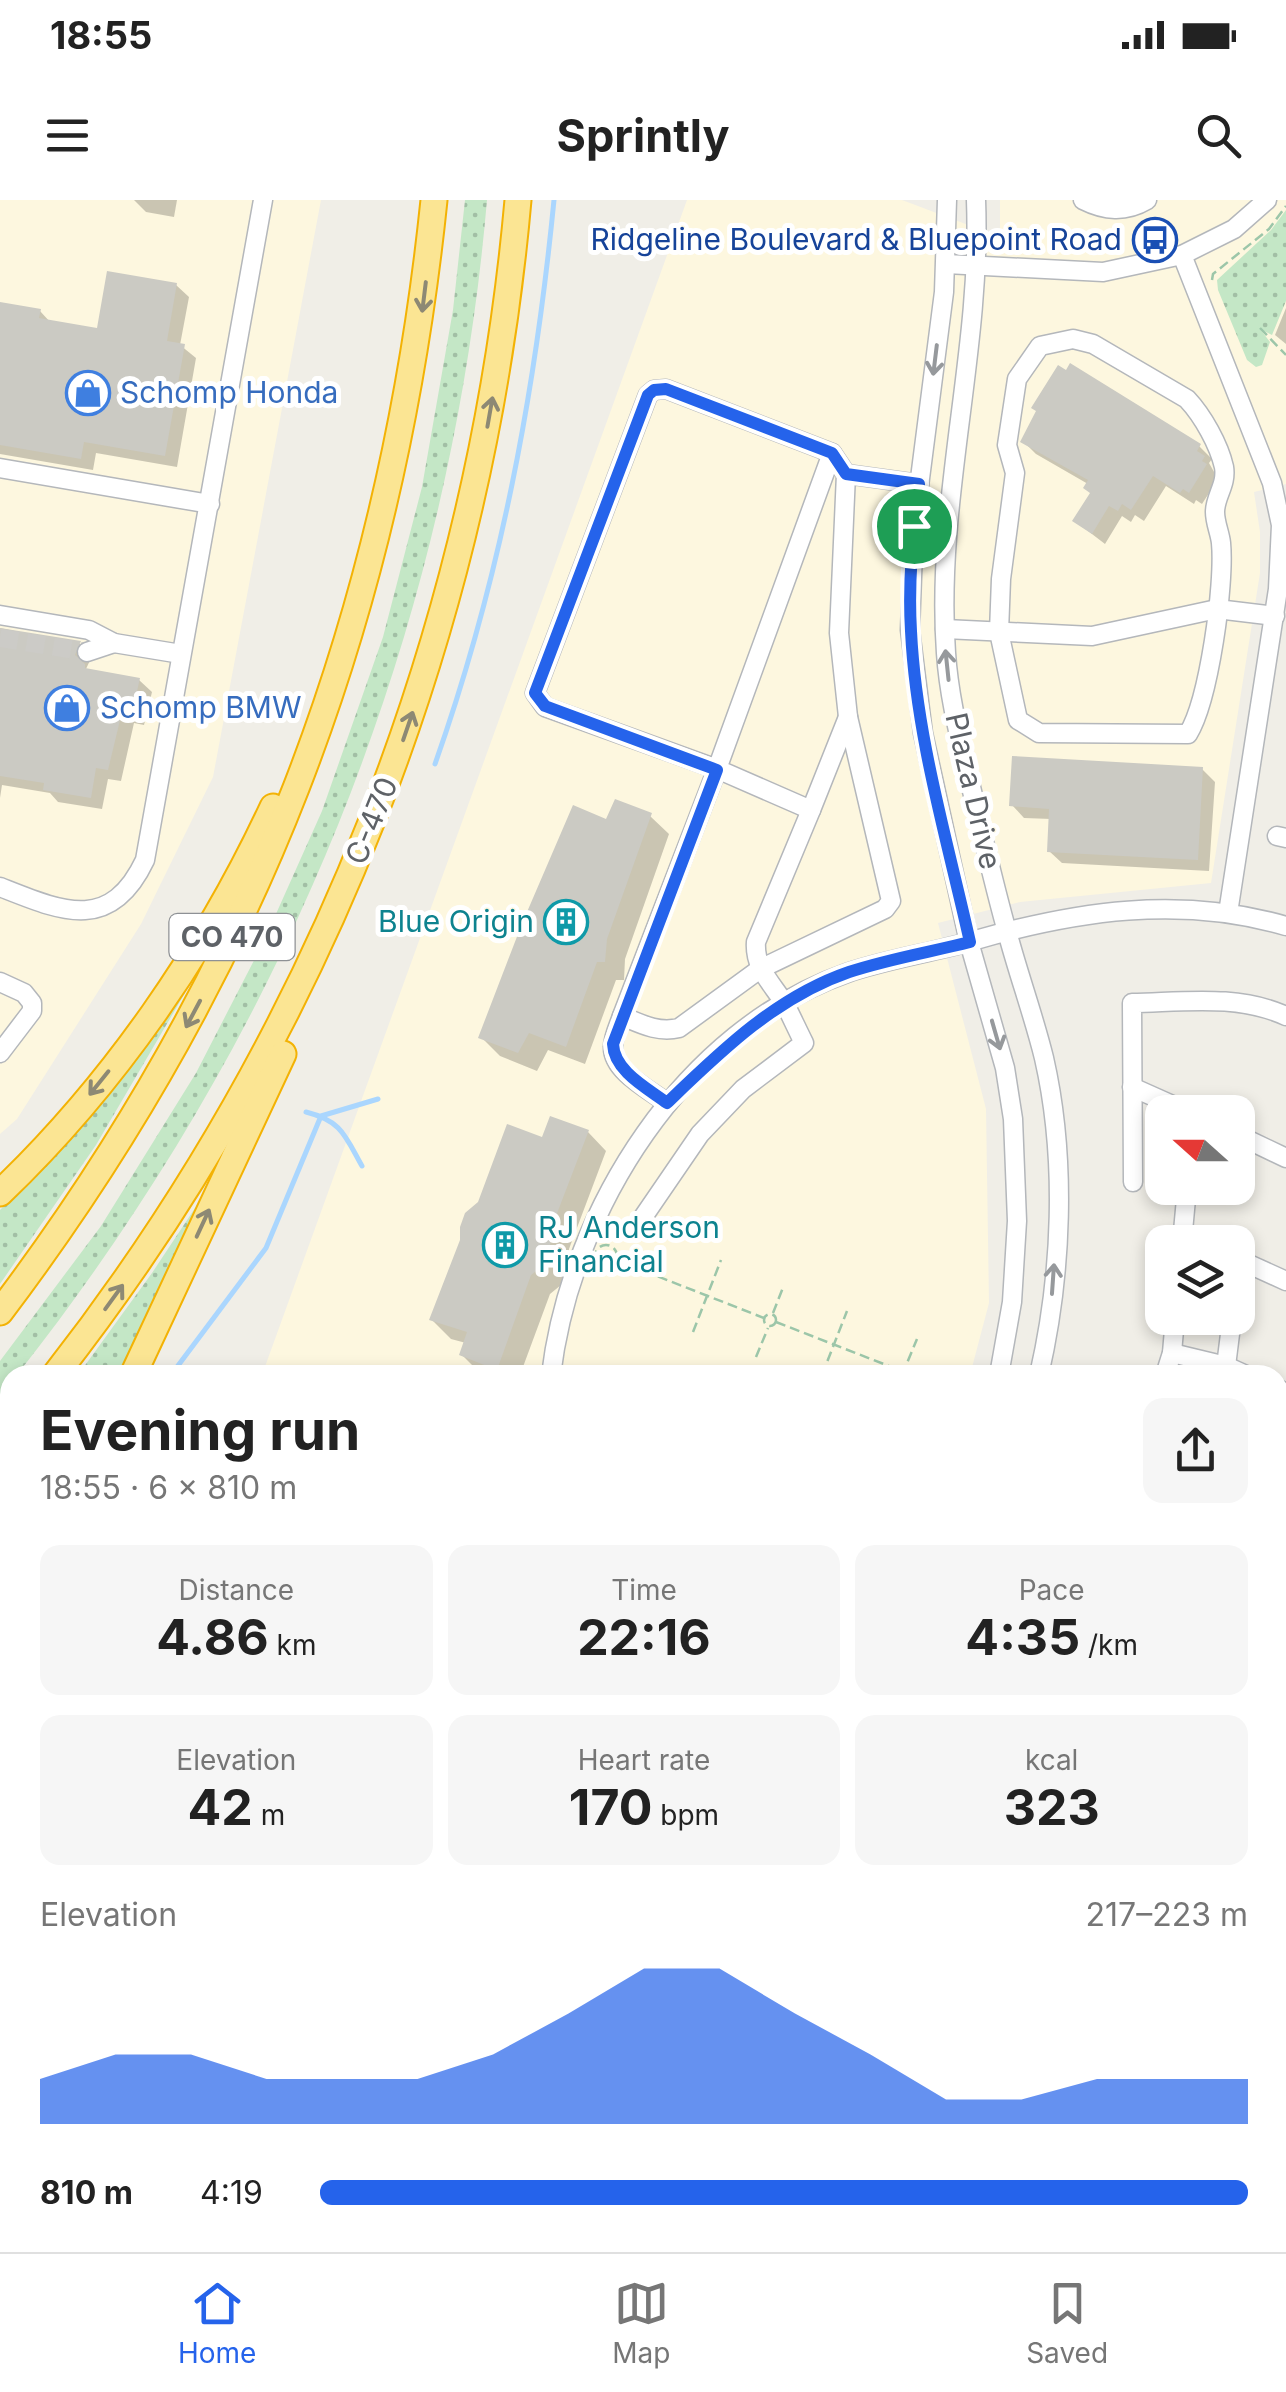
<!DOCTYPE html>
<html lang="en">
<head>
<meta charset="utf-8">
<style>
	:root { --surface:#fff; --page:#f6f6f6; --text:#222; --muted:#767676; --line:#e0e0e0; --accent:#2563eb }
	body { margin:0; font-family:Inter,sans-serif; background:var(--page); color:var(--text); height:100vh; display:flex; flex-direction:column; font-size:38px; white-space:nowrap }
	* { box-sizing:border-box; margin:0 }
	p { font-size:32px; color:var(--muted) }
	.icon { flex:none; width:55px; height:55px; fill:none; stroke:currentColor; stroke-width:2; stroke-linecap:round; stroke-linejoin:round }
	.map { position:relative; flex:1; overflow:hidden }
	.drawer { position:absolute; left:0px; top:1165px; width:1288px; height:888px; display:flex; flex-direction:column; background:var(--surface); border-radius:30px 30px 0 0; box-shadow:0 5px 15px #0003 }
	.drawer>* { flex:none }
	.needle { width:65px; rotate:291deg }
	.buttons { position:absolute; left:1145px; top:895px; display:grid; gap:20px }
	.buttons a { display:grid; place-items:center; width:110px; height:110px; border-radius:20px; background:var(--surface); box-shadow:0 5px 15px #0003; font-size:50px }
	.pin { position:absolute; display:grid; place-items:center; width:85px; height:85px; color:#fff; margin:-42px; border:5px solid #fff; border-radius:50%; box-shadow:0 2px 10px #0007 }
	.round { display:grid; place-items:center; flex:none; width:105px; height:105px; border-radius:20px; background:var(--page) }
	.summary { display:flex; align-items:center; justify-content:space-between; height:170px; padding:0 40px }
	h1 { font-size:55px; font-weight:700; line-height:75px }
	.figures { display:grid; grid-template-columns:repeat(3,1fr); gap:15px; height:170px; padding:10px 40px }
	.figures div { display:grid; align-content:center; border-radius:20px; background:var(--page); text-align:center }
	.figures b { font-size:50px; font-weight:700 }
	.figures small { font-size:28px; font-weight:400 }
	.figures p { font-size:28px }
	.chart { height:280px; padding:20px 40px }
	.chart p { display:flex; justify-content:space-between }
	.chart svg { width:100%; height:180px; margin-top:10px; fill:var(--accent); opacity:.7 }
	ul { padding:0 40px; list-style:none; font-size:32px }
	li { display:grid; grid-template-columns:160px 120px 1fr; align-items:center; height:75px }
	li i { height:25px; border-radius:12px; background:var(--accent) }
	.status { display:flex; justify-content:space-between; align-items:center; height:70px; padding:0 50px; background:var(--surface); direction:ltr }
	.status svg { height:28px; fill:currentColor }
	header { display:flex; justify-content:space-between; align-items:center; height:130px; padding:0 40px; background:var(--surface); font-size:45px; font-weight:700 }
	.menu { display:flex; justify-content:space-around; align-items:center; height:140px; border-top:2px solid var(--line); background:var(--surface); font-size:28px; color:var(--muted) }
	.menu a { display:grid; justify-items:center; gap:5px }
	.menu .current { color:var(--accent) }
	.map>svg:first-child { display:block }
</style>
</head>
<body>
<div class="status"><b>18:55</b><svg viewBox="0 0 49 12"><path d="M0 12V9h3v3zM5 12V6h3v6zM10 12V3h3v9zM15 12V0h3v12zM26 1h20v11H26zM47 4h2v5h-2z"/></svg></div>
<header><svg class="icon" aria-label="menu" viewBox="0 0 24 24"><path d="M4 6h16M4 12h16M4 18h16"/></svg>Sprintly<svg class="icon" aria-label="search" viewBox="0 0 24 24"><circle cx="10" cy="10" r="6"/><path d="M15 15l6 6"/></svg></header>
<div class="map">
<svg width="1286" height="2052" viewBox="0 0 1286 2052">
	<defs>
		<pattern id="grass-dots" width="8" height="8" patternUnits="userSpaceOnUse" patternTransform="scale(2.5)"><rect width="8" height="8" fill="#c4e7c6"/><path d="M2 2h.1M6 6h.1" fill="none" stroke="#a2bfa5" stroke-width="1.8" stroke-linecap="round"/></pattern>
	</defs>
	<rect width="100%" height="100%" fill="#f0eee7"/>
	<g fill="#fdf7df">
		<polygon points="0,0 321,0 213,577 141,724 17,919 0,934"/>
		<polygon points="687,0 902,0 1000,37 1000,0 1286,0 1286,284 1254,292 1260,332 1260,373 1211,683 1020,702 938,723 986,909 989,1103 970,1175 262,1175"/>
	</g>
	<polygon fill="#fbe8e5" points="0,1917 10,1921 10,2042 316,2042 341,2052 0,2052"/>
	<g fill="url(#grass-dots)">
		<path d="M465,0H487C450,432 288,830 20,1171L17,1175H10V1183L0,1196V1161L101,1026L196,873L263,743L322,611L383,437L422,287L453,110Z"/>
		<polygon points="1286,10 1286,101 1272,135 1260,129 1270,142 1262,165 1256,167 1247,160 1218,90 1217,80 1271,30"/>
		<polygon points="182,792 185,793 96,945 0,1084 0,1010 50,960"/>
		<polygon points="201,999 204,1000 121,1174 78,1175 152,1073"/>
		<polygon points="10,1258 10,1450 0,1476 0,1269"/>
	</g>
	<g fill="#0003">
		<polygon points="134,0 177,0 174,17 146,12"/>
		<polygon points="176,85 189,97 180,145 196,158 177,267 96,253 93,270 0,254 0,104 40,111 51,123 99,131"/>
		<polygon points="1286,108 1286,144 1275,135"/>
		<polygon points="1023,241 1199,246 1212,259 1209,263 1218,279 1202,304 1196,300 1194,304 1166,286 1144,321 1135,315 1131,322 1122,316 1105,344 1075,321 1092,294 1088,284 1036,254"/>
		<polygon points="0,428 80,444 92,456 86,469 139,480 152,492 144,525 134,523 121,581 108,579 102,609 58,602 50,593 2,585 0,598"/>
		<polygon points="1202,569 1215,582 1209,671 1062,663 1049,651 1051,619 1024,618 1012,605"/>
		<polygon points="650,616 669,634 625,759 624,780 616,780 585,864 548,850 537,871 500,856 481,837 520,737 514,731 607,622"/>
		<polygon points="588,932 606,951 569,1049 568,1069 561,1085 550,1094 520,1175 480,1173 461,1154 466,1143 451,1139 432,1120 544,940"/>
		<polygon points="360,1166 380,1175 357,1175"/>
		<polygon points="1278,1791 1286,1799 1286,1861 1278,1853"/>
		<polygon points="53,2042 154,2042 161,2052 54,2052"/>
		<polygon points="802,2042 857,2042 863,2052 809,2052"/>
	</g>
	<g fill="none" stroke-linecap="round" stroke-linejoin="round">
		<g stroke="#aad6fe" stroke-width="5">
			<path d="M435,564C500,380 535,194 554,0"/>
			<path d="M306,912C342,921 345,936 362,966"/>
			<polyline points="171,1175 266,1048 321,916 378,899"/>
			<polyline points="0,1574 10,1548"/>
		</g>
	</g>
	<g fill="#cbcac3">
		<polygon points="107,71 177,83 167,141 185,144 165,256 84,242 81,259 0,245 0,102 41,109 39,118 97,128"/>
		<polygon points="1070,163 1201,244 1197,251 1205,256 1202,261 1207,264 1189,293 1183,289 1180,293 1153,276 1131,310 1122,304 1118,311 1109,306 1092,334 1072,321 1090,293 1083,288 1088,280 1020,242 1036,211 1031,208 1058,165 1066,170"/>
		<polygon points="0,428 81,441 75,455 85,464 85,468 140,478 132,514 122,512 108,570 96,568 91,598 43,590 44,583 0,576"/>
		<polygon points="1012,556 1203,567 1198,660 1047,652 1049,609 1009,606"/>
		<polygon points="615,599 652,613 607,739 605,762 597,762 566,847 529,833 518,853 478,838 518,734 511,731 527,712 573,605 606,619"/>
		<polygon points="550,916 589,930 551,1029 550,1049 542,1066 531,1075 497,1170 459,1155 467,1132 429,1120 460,1040 460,1027 465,1013 478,1002 507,924 542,937"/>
	</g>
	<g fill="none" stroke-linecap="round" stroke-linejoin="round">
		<polyline stroke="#cccbc7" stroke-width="18" stroke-dasharray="18 9" stroke-linecap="butt" points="0,438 87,452"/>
		<defs>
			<g id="minor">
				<polyline points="947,0 944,92 914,325 910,430 923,533 969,742 1005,868 1013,919 1017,1021 1012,1102 999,1175"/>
				<path d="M976,0C982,152 935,301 946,453C949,499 961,543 971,587C983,636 994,686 1008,735C1019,776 1034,817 1044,858C1067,959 1062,1075 1039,1175"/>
				<path d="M1083,0C1105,11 1125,13 1147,0"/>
				<polyline points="1182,55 1272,283 1281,325 1278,389 1228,713"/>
				<polyline points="946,64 1103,72 1182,55 1234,29 1267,0"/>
				<path d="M1073,139L1093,144L1187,199C1203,216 1219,245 1224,267C1227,285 1215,296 1215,312C1215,323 1220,333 1221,343C1225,384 1209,500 1188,534L1039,533L1018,520L999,432L1001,379L1015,273L1007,245L1017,179L1040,146Z"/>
				<polyline points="832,253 717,569 811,610 848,517"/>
				<polyline points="0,268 210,304"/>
				<path d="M846,274L832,253L666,189L654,190L648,195L535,493L545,507L717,569L622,816C641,824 658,833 679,828L760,769L885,709L891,701L848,517L839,433L846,274L919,284"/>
				<polyline points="0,415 89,430 114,443 181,454"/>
				<polyline points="945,429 1092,436 1217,409 1275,416"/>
				<polyline points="87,452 114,443"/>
				<polyline points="1277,636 1286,638"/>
				<path d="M0,687C61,711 110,734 145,660L263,0"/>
				<polyline points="0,782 24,793 32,803 32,811 0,853"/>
				<path d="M622,816C619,825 613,837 613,847C612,871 650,890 667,903"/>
				<polyline points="1132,887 1188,912"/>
				<polyline points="1238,935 1286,958"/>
				<path d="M1133,982L1132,803C1184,802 1238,794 1286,816"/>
				<path d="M637,1026L700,934L743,889L804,843C798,831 792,818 786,806C773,784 754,769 756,742L811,610"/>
				<polyline points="1182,1042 1187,988"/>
				<polyline points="1238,1087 1242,1061 1286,1081"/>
				<polyline points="1172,1153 1226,1166 1246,1175"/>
				<polyline points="1226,1166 1232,1118"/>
				<path d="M551,1175C571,1009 684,830 847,773C888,759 931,753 972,741C1076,711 1180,695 1286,726"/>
				<polyline points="1165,1175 1172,1153 1175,1118"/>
				<polyline points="1278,1189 1286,1193"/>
				<polyline points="1278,1317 1286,1321"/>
				<polyline points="1278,1411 1286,1399"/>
				<polyline points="1278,1738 1286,1737"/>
				<polyline points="1278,2014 1286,2016"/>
				<polyline points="277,2042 279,2052"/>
				<polyline points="663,2052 666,2042"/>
				<polyline points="705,2052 709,2042"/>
				<polyline points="1029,2052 1030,2042"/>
			</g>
			<g id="major">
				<polyline points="0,1836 10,1840"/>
				<polyline points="0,1888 10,1892"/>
				<polyline points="377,2042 402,2052"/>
				<polyline points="528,2042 553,2052"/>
			</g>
			<g id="highway">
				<path d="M0,993C113,885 207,749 273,607"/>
				<path d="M0,1112C255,775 391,419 434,0"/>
				<path d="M55,1175C320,836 480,429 518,0"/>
				<polyline points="133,1175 283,854"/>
				<polyline points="0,1243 10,1231"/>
				<polyline points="0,1507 10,1481"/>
				<polyline points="0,1816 10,1820"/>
			</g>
		</defs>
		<use href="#minor" stroke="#b4b7bb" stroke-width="21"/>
		<use href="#major" stroke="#efcd61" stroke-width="26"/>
		<use href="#highway" stroke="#f3b204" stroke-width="29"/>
		<g stroke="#9cc6a9" stroke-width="2.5" stroke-dasharray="10 5" stroke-linecap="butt">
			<polyline points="1212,80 1213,74 1269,29 1286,6"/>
			<polyline points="1260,128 1286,155"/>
			<circle cx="606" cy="1056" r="11"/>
			<polyline points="616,1060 764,1118"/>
			<polyline points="773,1113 784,1085"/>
			<circle cx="770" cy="1120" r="6"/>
			<polyline points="776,1122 912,1175"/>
			<polyline points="693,1132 721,1060"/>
			<polyline points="756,1157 768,1128"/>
			<polyline points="822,1175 847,1111"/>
			<polyline points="902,1175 917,1139"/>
			<polyline points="248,2042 259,2050"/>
			<polyline points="227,2052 238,2042"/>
		</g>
		<use href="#minor" stroke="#fff" stroke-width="18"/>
		<use href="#major" stroke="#fef4ae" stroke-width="22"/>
		<use href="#highway" stroke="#fbe593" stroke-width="25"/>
	</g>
	<defs><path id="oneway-shaft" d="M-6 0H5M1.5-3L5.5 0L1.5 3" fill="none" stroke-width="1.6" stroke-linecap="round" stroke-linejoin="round" transform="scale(2.5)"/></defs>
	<g stroke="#8d8974">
		<use href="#oneway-shaft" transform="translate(424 97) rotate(97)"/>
		<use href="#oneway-shaft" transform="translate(490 212) rotate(-80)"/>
		<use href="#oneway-shaft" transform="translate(408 526) rotate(-71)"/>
		<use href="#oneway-shaft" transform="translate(193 814) rotate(118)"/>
		<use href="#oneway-shaft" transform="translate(99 883) rotate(129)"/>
		<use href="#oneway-shaft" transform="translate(203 1023) rotate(-65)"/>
		<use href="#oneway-shaft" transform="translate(114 1097) rotate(-54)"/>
	</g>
	<g stroke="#96999c">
		<use href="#oneway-shaft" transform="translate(935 160) rotate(97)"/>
		<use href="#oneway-shaft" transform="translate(947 465) rotate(-96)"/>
		<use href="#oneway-shaft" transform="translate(996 835) rotate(74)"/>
		<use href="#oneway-shaft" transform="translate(1053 1079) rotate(-86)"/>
	</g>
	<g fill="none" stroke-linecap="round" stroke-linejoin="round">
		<defs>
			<path id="route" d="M666,189L832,253L846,274L919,284C913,333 908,382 911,431C916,536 947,639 970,742C930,752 888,759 849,772C776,797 721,851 667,903C647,888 614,871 613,844L717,570L545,506L535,493L648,195L654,190Z"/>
		</defs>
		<use href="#route" stroke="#fff" stroke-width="20"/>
		<use href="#route" stroke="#2563eb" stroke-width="12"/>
	</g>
	<defs>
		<symbol id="bus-ring" viewBox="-11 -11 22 22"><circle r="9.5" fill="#fff" stroke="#1a4fb4" stroke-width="1.5"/><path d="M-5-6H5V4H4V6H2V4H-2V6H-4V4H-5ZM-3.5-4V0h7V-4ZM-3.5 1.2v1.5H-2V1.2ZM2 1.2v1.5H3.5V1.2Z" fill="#1a4fb4"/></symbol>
		<symbol id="shop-ring" viewBox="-11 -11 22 22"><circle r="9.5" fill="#fff" stroke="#3f7fe0" stroke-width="1.5"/><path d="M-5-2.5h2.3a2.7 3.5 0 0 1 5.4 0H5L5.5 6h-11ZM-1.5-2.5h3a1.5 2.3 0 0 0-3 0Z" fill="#3f7fe0"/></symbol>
		<symbol id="building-ring" viewBox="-11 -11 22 22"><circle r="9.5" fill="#fff" stroke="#0f9aa8" stroke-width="1.5"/><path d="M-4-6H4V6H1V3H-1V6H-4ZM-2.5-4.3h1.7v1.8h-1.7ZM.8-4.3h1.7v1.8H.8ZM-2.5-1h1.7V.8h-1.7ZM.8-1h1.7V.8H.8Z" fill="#0f9aa8"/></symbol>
	</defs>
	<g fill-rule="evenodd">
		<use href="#bus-ring" x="1130" y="15" width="50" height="50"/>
		<use href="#shop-ring" x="63" y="168" width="50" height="50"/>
		<use href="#shop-ring" x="42" y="483" width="50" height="50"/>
		<use href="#building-ring" x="541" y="697" width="50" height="50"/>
		<use href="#building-ring" x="480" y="1020" width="50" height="50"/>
	</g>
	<g text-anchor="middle" stroke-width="10" stroke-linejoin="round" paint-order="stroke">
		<rect fill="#fff" stroke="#8e9195" stroke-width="2.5" x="169.5" y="714" width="125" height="46" rx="8"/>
		<g font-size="28" font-weight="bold" fill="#5e6267">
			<text x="232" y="747">CO 470</text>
		</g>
		<g font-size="30" fill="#164399" stroke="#fff" text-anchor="end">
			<text x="1122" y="50">Ridgeline Boulevard &amp; Bluepoint Road</text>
		</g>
		<g font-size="30" fill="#366cbe" stroke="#fff" text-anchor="start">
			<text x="120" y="203">Schomp Honda</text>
			<text x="100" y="518">Schomp BMW</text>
		</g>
		<g font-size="30" fill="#5e6267" stroke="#fff">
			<text transform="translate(973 591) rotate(77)" y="10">Plaza Drive</text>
			<text transform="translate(372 621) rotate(-68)" y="10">C-470</text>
		</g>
		<g font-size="30" fill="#0d838f" stroke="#fff" text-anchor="end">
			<text x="534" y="732">Blue Origin</text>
			<text x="538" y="1038" text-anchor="start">RJ Anderson<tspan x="538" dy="34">Financial</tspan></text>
		</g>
	</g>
</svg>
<div class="buttons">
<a><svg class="needle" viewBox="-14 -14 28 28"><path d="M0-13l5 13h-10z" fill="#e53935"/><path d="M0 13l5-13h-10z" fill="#767676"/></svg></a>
<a><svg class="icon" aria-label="layers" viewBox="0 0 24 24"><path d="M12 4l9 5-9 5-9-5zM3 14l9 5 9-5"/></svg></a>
</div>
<div class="pin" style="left:914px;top:326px;background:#1e9e55"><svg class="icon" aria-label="arrive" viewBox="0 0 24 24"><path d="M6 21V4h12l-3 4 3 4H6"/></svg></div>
<section class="drawer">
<div class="summary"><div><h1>Evening run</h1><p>18:55 · 6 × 810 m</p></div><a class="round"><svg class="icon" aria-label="share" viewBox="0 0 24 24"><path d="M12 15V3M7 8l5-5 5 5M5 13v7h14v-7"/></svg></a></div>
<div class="figures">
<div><p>Distance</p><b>4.86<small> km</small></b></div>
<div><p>Time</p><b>22:16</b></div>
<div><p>Pace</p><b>4:35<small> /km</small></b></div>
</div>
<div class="figures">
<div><p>Elevation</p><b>42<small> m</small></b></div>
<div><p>Heart rate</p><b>170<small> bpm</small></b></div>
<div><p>kcal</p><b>323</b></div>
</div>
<div class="chart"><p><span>Elevation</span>217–223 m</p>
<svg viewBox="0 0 160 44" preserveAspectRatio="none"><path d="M0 44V33L10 27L20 27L30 33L40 33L50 33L60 27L70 17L80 6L90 6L100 17L110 27L120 38L130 38L140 33L150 33L160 33V44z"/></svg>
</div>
<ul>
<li><b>810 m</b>4:19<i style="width:100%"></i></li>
</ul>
</section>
</div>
<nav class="menu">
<a class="current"><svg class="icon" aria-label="home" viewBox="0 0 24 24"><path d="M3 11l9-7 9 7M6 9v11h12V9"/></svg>Home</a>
<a><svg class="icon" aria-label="map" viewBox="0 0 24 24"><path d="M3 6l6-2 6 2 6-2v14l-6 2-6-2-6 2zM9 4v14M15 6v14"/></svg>Map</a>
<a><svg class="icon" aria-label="saved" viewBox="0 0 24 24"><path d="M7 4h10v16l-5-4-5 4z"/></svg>Saved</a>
</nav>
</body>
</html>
